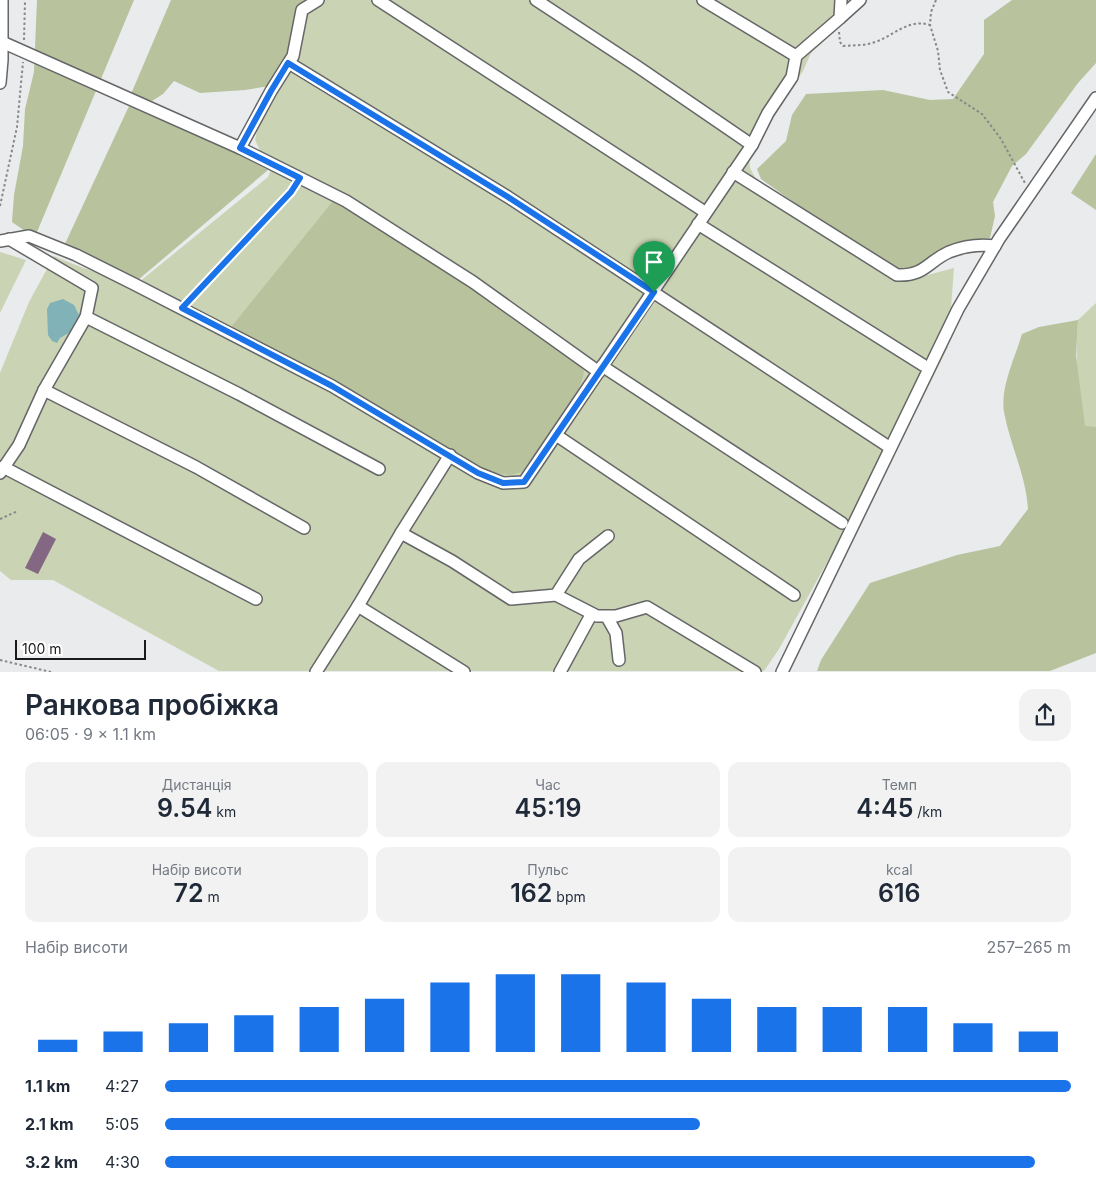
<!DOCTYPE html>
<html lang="uk">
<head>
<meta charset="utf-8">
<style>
	:root { --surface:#fff; --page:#f2f2f3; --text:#1f2937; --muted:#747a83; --accent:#1a73e8 }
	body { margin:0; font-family:Inter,sans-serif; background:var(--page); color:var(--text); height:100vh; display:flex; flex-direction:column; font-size:19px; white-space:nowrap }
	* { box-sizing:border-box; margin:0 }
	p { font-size:16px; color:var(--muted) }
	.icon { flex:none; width:28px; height:28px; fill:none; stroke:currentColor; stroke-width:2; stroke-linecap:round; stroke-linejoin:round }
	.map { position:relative; height:672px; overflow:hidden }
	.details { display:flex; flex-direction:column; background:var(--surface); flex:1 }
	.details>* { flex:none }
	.scale { position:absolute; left:15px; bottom:12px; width:131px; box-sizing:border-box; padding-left:5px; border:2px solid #1a1a1b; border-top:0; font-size:14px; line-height:18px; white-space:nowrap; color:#1a1a1b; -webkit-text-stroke:4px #fff; paint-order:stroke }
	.pin { position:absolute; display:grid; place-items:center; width:42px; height:42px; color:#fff; margin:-51px -21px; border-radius:50% 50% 50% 0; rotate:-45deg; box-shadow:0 0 5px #0007 }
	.pin .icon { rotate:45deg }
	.round { display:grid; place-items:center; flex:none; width:52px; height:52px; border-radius:15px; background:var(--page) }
	.summary { display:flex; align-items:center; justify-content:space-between; height:85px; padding:0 25px }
	h1 { font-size:28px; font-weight:600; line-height:38px }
	.figures { display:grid; grid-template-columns:repeat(3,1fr); gap:8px; height:85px; padding:5px 25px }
	.figures div { display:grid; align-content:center; border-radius:12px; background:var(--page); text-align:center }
	.figures b { font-size:25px; font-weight:600 }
	.figures small { font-size:14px; font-weight:400 }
	.figures p { font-size:14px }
	.chart { height:140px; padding:10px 25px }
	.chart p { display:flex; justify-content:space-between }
	.chart svg { width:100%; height:90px; margin-top:5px; stroke:var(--accent); stroke-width:6 }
	ul { padding:0 25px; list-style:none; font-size:16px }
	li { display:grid; grid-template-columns:80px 60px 1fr; align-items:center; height:38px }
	li i { height:12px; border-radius:6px; background:var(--accent) }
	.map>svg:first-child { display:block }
</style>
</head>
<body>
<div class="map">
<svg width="1096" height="672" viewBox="0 0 1096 672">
	<rect width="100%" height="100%" fill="#eaebed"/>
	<g fill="#cad3b3">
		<path d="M313,0H868L811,53L803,71L749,156L750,168L758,183L872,267L895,279L920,277L954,268L948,347L880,483L836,546L779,649L764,671H219L53,580H11L0,571V373L29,302L54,256C80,268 108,275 133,287L268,177L271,170L268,167L255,140L265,96L295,30Z"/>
		<polygon points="0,252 26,260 0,313"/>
		<path d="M1096,303V427H1085C1075,391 1076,356 1078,320Z"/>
	</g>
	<g fill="#b8c29d">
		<polygon points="37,0 134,0 37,232 25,231 12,222 14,195 23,146 25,109 34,72"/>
		<polygon points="171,0 307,0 297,11 289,52 269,86 245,90 200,93 174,81 163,94 152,101 131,94"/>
		<polygon points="1012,0 1096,0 1096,63 1078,83 1026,154 1012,166 993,202 995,216 990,238 967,241 906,271 891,268 823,223 761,179 757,169 786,141 792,115 806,94 883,90 930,100 953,99 984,54 984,20"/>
		<polygon points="129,106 235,153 268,170 138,280 64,246"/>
		<polygon points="1096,154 1096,210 1071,193"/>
		<path d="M333,201C398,234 459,276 518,319C540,335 566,350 584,371C581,399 539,447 522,472L510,475L488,472L234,331L232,326Z"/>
		<path d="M1078,320L1076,356L1085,426L1096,427V653L1050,671H817L821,660L870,583L957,555L1000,546L1028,509C1026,475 1010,445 1004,412C1000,387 1015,358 1022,334L1039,327Z"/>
	</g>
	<polygon fill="#81b2b8" points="63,299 74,305 79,315 74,330 60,338 57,343 52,341 48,335 47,309 50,303"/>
	<polygon fill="#846883" points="43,532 56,539 38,574 25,568"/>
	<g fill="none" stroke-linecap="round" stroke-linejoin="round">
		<defs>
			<g id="minor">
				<polyline points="378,0 705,212"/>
				<polyline points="536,0 638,67 752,145"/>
				<polyline points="703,0 796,56"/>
				<polyline points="840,18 860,0"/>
				<polyline points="2,42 240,148 271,91 293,56 302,10 318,0"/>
				<polyline points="289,63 508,197 886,445"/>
				<polyline points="0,83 2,60 2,0"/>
				<polyline points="240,148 346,201 473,282 599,372"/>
				<path d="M733,172L897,275C925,276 927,262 949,252C964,246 979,244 995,246"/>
				<polyline points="698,224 923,365"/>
				<polyline points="0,241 29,236 76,255 134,284 332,386 478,473 503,483 524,482 752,145 768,113 792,77 796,56 840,18 841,0"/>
				<polyline points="86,317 239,394 379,469"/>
				<polyline points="602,366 842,523"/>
				<polyline points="44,390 196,467 304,528"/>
				<polyline points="556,435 794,595"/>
				<polyline points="3,467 256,599"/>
				<polyline points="0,473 19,445 44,390 86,317 92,288 9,239"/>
				<polyline points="401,533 450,455"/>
				<polyline points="556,595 597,616 616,616 647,607 755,672"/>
				<polyline points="358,606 464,672"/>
				<polyline points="607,617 616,633 619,660"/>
				<polyline points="316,672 358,606 401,533 452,561 511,599 556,595 579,559 608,536"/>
				<polyline points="560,672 591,615"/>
				<polyline points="782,672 958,309 999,239 1096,98"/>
			</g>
		</defs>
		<use href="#minor" stroke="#656667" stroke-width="14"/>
		<g stroke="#88888a" stroke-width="2" stroke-dasharray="2.5 2.5" stroke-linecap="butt">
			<polyline points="936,0 931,12 930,25 938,51 940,70 948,92 982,114 1001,139 1026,185"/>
			<path d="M839,32L840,42L843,46C854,45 864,46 875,42C894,36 908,18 930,25"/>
			<polyline points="24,40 25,0"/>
			<polyline points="0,206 17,127 23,62"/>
			<polyline points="188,302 249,239 295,186"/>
			<polyline points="0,519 18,511"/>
			<polyline points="0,660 51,672"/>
		</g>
		<use href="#minor" stroke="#fff" stroke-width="11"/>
	</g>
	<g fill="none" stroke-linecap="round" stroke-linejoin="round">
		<defs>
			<polygon id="route" points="288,63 508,197 654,292 524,482 503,483 478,473 332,386 182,308 291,192 300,178 240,148 271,91"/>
		</defs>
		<use href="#route" stroke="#fff" stroke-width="10"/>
		<use href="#route" stroke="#1a73e8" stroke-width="6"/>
	</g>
</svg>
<div class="scale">100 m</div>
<div class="pin" style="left:654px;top:292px;background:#1e9e55"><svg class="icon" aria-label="arrive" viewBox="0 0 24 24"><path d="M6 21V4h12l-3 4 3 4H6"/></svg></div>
</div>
<section class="details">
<div class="summary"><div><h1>Ранкова пробіжка</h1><p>06:05 · 9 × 1.1 km</p></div><a class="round"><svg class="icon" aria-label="share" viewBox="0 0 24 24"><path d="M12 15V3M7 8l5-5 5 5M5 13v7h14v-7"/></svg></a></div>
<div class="figures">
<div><p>Дистанція</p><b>9.54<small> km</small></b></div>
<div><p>Час</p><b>45:19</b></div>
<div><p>Темп</p><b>4:45<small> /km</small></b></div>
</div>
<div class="figures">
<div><p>Набір висоти</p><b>72<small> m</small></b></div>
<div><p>Пульс</p><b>162<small> bpm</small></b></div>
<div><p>kcal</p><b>616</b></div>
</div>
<div class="chart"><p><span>Набір висоти</span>257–265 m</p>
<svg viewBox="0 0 160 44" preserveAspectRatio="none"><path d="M5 44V38M15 44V34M25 44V30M35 44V26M45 44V22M55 44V18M65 44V10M75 44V6M85 44V6M95 44V10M105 44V18M115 44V22M125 44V22M135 44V22M145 44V30M155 44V34"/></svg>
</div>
<ul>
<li><b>1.1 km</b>4:27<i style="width:100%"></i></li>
<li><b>2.1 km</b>5:05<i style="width:59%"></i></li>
<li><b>3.2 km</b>4:30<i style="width:96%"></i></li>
</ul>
</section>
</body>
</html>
